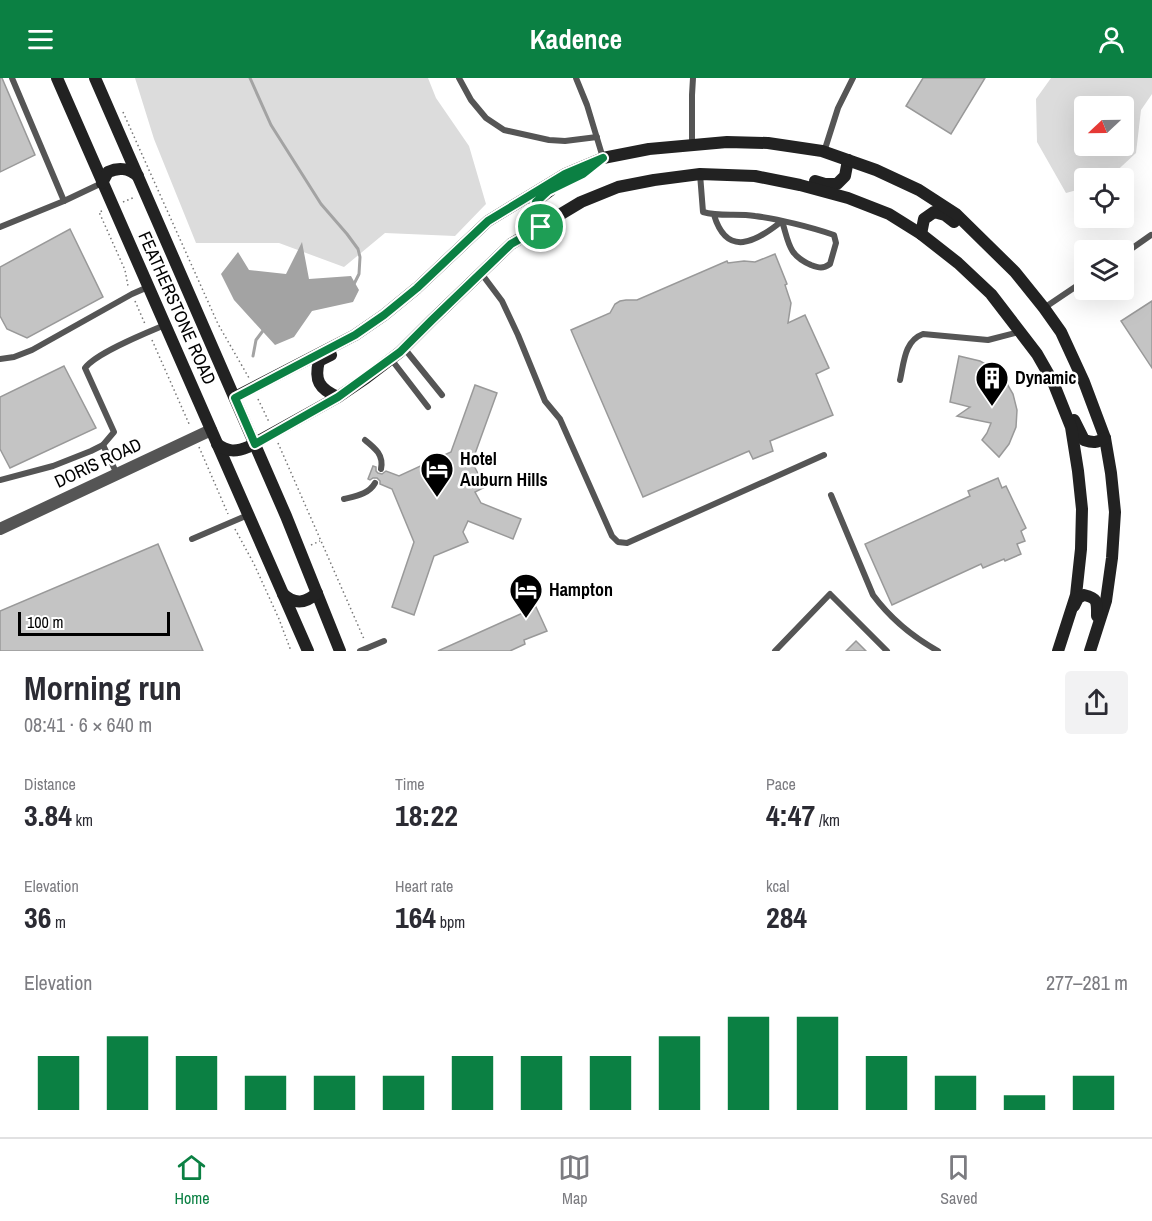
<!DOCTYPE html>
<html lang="en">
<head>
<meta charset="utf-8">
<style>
	:root { --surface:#fff; --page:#f2f2f3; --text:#2b2b33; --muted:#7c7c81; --line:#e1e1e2; --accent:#0b8043 }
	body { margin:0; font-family:"Archivo Narrow",sans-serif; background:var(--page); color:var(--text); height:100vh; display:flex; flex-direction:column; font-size:22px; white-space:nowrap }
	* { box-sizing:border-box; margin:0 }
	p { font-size:20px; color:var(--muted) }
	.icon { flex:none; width:33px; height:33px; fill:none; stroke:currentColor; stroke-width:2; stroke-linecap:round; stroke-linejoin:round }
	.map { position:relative; height:573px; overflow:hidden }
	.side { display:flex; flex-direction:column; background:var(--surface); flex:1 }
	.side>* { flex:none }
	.needle { width:39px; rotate:248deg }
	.fabs { position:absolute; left:1074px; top:18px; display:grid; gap:12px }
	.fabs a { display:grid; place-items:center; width:60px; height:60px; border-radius:6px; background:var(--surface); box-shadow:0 6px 24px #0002; font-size:30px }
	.scale { position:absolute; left:18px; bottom:15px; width:152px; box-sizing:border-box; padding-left:6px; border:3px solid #000; border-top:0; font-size:16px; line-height:21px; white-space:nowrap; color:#000; -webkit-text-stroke:4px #fff; paint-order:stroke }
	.pin { position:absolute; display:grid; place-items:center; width:51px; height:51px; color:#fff; margin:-26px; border:3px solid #fff; border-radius:50%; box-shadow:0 2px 6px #0007 }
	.round { display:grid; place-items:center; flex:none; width:63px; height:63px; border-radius:6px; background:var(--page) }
	.headline { display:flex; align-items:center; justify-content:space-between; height:102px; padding:0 24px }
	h1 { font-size:33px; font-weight:700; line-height:45px }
	.stats { display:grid; grid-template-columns:repeat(3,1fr); gap:9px; height:102px; padding:6px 24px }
	.stats div { display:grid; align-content:center }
	.stats b { font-size:30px; font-weight:700 }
	.stats small { font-size:16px; font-weight:400 }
	.stats p { font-size:16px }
	.chart { height:168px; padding:12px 24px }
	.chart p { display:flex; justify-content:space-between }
	.chart svg { width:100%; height:108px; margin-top:6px; stroke:var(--accent); stroke-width:6 }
	header { display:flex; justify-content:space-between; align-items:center; height:78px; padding:0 24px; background:var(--accent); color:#fff; font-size:27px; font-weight:700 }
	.tab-bar { display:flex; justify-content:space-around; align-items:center; height:84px; border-top:2px solid var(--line); background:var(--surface); font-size:16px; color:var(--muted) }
	.tab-bar a { display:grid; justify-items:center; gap:3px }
	.tab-bar .current { color:var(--accent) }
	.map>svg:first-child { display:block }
</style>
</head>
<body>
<header><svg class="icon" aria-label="menu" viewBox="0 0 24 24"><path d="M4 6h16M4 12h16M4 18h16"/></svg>Kadence<svg class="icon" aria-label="person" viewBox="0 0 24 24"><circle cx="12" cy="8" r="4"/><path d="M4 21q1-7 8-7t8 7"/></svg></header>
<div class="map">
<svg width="1152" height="573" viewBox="0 0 1152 573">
	<rect width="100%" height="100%" fill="#fff"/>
	<g fill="#dcdcdc" fill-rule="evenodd">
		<polygon points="135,0 428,0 436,20 469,68 486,126 455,158 385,155 344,189 279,165 196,165 154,61"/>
		<path d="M1051,0H1152V16L1141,32L1136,75L1109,100H1084V110L1066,115L1037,64L1036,21ZM1084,28H1124V68H1084Z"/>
	</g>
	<polygon fill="#a3a3a3" points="302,164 309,201 351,198 359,212 353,224 312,233 294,259 275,267 234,222 221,196 238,174 249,192 286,196"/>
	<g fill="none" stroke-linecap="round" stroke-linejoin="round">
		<g stroke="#a3a3a3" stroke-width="3">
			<polyline points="250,0 271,47 321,126 347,156 358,171 360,179 359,196 354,206"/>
			<polyline points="253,278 256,262 265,250"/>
		</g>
	</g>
	<g fill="#c4c4c4" stroke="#999" stroke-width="1.5">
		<polygon points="0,0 2,0 35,77 0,94"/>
		<polygon points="923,0 985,0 951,56 906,28"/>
		<polygon points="70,151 103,219 27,260 7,251 0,238 0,189"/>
		<polygon points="775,176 787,206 785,207 791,225 788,245 805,237 829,290 816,296 833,337 770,363 773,373 753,381 749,373 643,419 571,252 610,235 615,226 620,223 626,222 637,222 727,183 728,185 744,183 755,184"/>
		<polygon points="1152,223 1152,290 1121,243"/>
		<polygon points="959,278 980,283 996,292 1006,304 1013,316 1017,332 1016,349 1009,366 999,379 982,362 987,355 991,345 957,338 970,329 950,324"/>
		<polygon points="64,288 96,350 10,390 0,371 0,319"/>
		<polygon points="475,307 497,315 472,384 485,409 475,414 481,425 521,441 513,461 468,443 463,454 468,464 434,478 414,537 392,529 414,464 392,411 380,406 380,403 377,400 373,400 370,402 368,401 373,388 376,389 376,393 378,395 382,396 386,393 399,398 451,374"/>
		<polygon points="998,400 1002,410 1006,408 1026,450 1021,453 1025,463 1017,466 1021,476 1005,483 1004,481 983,490 981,486 892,527 865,466 970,418 968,413"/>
		<polygon points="158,466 203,573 0,573 0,533"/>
		<polygon points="536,529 547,553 524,562 525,566 510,573 438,573"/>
		<polygon points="856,563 866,573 846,573"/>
	</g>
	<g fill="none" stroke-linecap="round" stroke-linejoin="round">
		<g stroke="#777" stroke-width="1.5" stroke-dasharray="1.5 3" stroke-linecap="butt">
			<polyline points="123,34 218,246 249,300"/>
			<polyline points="123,124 135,119"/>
			<polyline points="102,133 99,134 125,192 128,208"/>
			<polyline points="135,223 145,246"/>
			<polyline points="152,262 190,348"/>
			<polyline points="258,321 269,344"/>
			<polyline points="278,365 364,561"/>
			<polyline points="199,369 228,436"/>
			<polyline points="235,451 254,486 279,541 291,573"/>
			<polyline points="311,467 320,463"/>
		</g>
		<g stroke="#555" stroke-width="6">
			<polyline points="12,0 64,123"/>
			<polyline points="459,0 471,22 486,40 504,52 549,62 565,63 597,59"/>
			<polyline points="576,0 587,27 603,80"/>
			<polyline points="692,66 692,17 693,0"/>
			<polyline points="824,74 838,30 853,0"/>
			<path d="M700,96L703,134C720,139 737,135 755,138C778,141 811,149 834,157L836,165L830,186C823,191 819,190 811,187C788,177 789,165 782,143C756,164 727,180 714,137"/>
			<polyline points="0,149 64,123 102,105"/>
			<polyline points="1124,176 1151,157"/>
			<polyline points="481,195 502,223 518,257 545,323 560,341 612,458 618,464 627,465 824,377"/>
			<polyline points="1044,230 1084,203"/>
			<polyline points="404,270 442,317"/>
			<polyline points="0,281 14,279 32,272 132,216 148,209"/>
			<polyline points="391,281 428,329"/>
			<path d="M900,302C904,285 904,263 923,256L988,262L1019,254"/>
			<path d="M365,362C375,370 384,377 381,391"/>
			<polyline points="103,367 117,396"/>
			<path d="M0,402L53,388L91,373L103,367L114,354L85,290C96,275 146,255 165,247"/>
			<path d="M831,417L873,517C890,540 913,559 938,573"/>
			<path d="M344,421C356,418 369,416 375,405"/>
			<polyline points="192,461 248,437"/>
			<polyline points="360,573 384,563"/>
			<polyline points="775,573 830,516 887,573"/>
		</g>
		<polyline stroke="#555" stroke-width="12" points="0,451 211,352"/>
		<g stroke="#222" stroke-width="12">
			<polyline points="57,0 308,573"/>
			<polyline points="95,0 286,438 340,573"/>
			<polyline points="815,103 825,106 837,106 845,98 848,82"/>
			<path d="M102,105L108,94C119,89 128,90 138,98"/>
			<polyline points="541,149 533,137 535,124 551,112"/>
			<polyline points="921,156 924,141 934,134 945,137 954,144"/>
			<path d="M331,277L319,283C314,302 319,311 338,319"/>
			<polyline points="235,319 355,257 384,237 417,210 488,143 565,96 603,80 649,71 727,64 768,65 822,73 876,92 919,112 956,136 1015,194 1044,230 1061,254 1084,304 1105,360 1111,395 1115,434 1112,480 1106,523 1090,573"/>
			<path d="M1074,342L1084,362C1093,365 1097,365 1105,360"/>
			<path d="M217,366C227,374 236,374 248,369L338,319L366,300L400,274L432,242L511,166L581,124L618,109L654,102L700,96L755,98L800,107L848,120L889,136L921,156L958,185L991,216L1037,276L1053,304L1071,349L1078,393L1082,431L1081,471L1076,517L1058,573"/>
			<path d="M283,516C295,527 306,525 317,515"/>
			<path d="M1074,528L1078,520L1084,517C1098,520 1097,524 1097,538"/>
		</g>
	</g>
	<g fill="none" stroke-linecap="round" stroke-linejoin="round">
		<defs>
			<polygon id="route" points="603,80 583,96 548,113 536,124 533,137 541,149 511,166 432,242 400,274 338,319 255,366 235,320 355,257 384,237 417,210 488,143 565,96"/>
		</defs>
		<use href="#route" stroke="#fff" stroke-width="12"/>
		<use href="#route" stroke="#0b8043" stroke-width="8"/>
	</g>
	<defs>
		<symbol id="building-pin" viewBox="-11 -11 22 30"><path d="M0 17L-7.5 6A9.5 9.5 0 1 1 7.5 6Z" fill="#000" stroke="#fff"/><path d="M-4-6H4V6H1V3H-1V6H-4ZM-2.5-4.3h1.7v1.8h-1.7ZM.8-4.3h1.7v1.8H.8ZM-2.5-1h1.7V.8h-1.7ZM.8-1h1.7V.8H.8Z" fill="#fff"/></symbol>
		<symbol id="hotel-pin" viewBox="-11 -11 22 30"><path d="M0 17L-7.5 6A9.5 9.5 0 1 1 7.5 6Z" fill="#000" stroke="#fff"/><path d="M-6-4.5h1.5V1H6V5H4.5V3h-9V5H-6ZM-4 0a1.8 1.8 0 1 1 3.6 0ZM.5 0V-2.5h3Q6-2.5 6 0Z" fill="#fff"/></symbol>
	</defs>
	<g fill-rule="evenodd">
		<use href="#building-pin" x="973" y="281" width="38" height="52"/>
		<use href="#hotel-pin" x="418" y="372" width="38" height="52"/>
		<use href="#hotel-pin" x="507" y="493" width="38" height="52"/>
	</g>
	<g text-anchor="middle" stroke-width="5" stroke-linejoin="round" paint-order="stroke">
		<g font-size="18" fill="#000" stroke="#fff">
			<text transform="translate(177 230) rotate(66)" y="6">FEATHERSTONE ROAD</text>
			<text transform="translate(98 385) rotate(-25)" y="6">DORIS ROAD</text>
		</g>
		<g font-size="18" font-weight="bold" fill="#000" stroke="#fff" text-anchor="start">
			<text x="1015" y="306">Dynamic</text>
			<text x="460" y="387">Hotel<tspan x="460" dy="21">Auburn Hills</tspan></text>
			<text x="549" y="518">Hampton</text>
		</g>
	</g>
</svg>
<div class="fabs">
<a><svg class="needle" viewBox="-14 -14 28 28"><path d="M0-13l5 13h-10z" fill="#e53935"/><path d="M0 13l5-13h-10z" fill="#7c7c81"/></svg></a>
<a><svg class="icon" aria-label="locate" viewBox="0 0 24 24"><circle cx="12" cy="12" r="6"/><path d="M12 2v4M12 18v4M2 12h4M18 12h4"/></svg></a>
<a><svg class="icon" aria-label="layers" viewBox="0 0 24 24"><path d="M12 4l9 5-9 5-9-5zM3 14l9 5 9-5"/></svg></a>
</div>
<div class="scale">100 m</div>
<div class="pin" style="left:541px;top:149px;background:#1e9e55"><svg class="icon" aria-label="arrive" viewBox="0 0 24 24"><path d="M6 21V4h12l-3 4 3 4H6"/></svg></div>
</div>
<section class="side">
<div class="headline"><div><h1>Morning run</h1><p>08:41 · 6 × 640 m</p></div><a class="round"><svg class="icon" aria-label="share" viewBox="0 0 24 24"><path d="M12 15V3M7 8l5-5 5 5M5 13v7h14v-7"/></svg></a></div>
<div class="stats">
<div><p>Distance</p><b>3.84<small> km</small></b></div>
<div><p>Time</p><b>18:22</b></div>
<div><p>Pace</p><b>4:47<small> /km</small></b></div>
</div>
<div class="stats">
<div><p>Elevation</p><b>36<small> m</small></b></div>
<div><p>Heart rate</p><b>164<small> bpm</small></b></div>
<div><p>kcal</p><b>284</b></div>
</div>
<div class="chart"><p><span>Elevation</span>277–281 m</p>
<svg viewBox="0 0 160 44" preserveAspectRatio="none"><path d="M5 44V22M15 44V14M25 44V22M35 44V30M45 44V30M55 44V30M65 44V22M75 44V22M85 44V22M95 44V14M105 44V6M115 44V6M125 44V22M135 44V30M145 44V38M155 44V30"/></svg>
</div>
</section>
<nav class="tab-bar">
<a class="current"><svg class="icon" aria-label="home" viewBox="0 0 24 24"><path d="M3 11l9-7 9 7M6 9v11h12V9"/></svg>Home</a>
<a><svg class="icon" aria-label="map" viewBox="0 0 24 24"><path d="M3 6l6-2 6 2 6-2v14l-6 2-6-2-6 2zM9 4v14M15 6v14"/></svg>Map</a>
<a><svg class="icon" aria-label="saved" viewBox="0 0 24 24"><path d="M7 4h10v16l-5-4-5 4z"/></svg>Saved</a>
</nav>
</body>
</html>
